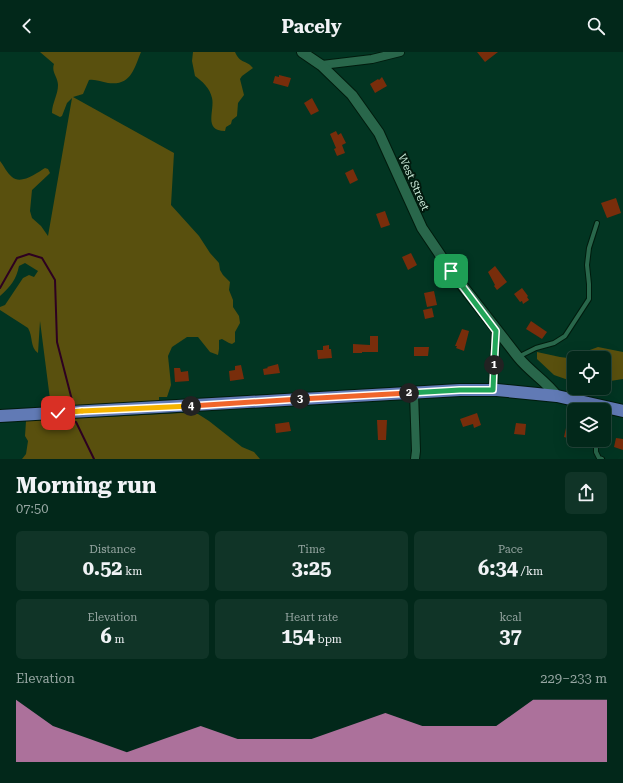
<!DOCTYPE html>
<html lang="en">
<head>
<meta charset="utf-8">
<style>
	:root { --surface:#02281a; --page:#103427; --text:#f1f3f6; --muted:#96a6a2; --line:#234439; --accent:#f591d2 }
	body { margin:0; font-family:"Roboto Serif",serif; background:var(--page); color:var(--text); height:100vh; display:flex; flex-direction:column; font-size:15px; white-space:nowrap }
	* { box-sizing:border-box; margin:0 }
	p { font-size:13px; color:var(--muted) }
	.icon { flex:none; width:22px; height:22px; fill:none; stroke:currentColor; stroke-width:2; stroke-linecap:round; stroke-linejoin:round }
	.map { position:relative; height:407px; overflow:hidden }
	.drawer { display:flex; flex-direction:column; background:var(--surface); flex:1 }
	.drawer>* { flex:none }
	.tools { position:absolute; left:567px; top:299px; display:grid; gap:8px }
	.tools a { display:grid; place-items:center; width:44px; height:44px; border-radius:6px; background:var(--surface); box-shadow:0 4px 16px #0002,0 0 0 1px var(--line); font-size:20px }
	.pin { position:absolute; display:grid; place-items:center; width:34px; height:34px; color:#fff; margin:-17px; border-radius:8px; box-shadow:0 2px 6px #0006 }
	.km { position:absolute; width:20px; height:20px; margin:-10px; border-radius:50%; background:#222; color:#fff; font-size:11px; line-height:20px; text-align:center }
	.round { display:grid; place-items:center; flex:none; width:42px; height:42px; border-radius:6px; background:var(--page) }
	.summary { display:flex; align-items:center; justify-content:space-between; height:68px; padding:0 16px }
	h1 { font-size:22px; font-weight:700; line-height:30px }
	.figures { display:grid; grid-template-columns:repeat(3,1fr); gap:6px; height:68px; padding:4px 16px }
	.figures div { display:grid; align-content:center; border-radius:6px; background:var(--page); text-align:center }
	.figures b { font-size:20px; font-weight:700 }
	.figures small { font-size:11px; font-weight:400 }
	.figures p { font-size:11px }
	.chart { height:112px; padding:8px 16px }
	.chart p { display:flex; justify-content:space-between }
	.chart svg { width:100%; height:72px; margin-top:4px; fill:var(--accent); opacity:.7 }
	header { display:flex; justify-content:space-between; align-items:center; height:52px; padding:0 16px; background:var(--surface); font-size:18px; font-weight:700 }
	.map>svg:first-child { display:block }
</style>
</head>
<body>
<header><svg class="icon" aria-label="back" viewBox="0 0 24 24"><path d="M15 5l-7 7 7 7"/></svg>Pacely<svg class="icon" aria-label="search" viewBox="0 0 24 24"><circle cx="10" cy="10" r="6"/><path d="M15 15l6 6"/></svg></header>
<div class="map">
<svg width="623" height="407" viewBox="0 0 623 407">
	<rect width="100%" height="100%" fill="#023522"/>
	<g fill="#59500e">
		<path d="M40,0H141C134,17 131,34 108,31C101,30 96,27 89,28L83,42L73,45L174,101L171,153L199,184L210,201L219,211L220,218L223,223L230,230L229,238L233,248V255L239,264L240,271L235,280V290L232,292L229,291L222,287L219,288V297L218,303L210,300L198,285H187L172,295L168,304L171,333L167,345H159V351L51,355L40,269L38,301C30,296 33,284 28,276L0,258V255L5,253L23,226L29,223L34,225L38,219L25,211L19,214C16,228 11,234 0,244V109C4,114 7,121 12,125C21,133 37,121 45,116L48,117L50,121L48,123L32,138L30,159L32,166L41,174L48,184L72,46L67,51L62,64L60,65L52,61C52,51 58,43 58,33C58,25 51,20 54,12Z"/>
		<path d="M193,0H235C240,12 247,8 253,16L242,24L240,27L244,43L238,51L237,64L232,68L231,72L226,75L225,79C203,79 215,58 212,46C210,36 202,29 195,24L192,9Z"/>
		<polygon points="598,295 623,300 623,327 604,330 604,306 574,306 574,330 554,323 537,307 537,300 560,305 568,306"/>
		<polygon points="181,361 198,362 209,369 242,395 254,400 260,407 22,407 26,402 28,389 25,384 26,369 50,366 106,365"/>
	</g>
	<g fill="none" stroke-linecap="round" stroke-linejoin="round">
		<g stroke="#2d0021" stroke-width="2">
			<polyline points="0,236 17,206 29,202 42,206 55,228 57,290 73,352"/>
			<polyline points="76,370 94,407"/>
		</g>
	</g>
	<g fill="#782d0b">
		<polygon points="477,0 498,0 485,10"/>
		<polygon points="279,23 291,26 288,35 273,31 275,24 279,25"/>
		<polygon points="382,25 387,34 375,41 370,32 378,27 379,28"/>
		<polygon points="312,46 319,59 311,63 304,51"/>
		<polygon points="336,79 338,83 341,81 346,91 342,93 345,101 337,104 334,97 336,96 330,82"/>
		<polygon points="353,117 358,128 350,132 345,121"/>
		<polygon points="616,146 621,161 607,166 601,151"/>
		<polygon points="385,159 390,173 381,176 376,162"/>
		<polygon points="411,201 417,213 408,218 402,205"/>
		<polygon points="495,214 507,230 497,238 494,234 495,233 488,220"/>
		<polygon points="522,236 528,244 527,245 529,248 523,252 522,249 520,250 514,242"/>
		<polygon points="434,239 437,253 427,255 424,241"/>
		<polygon points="432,256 434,265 425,267 423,258"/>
		<polygon points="531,269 547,280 542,287 526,277"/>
		<polygon points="462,277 469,279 464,299 456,296 457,294 455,294"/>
		<polygon points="370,284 378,284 378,300 362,300 362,301 353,301 353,292 370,293"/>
		<polygon points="329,293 329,297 331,297 332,306 318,307 317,298 323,298 323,294"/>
		<polygon points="414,295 429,295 428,304 414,304"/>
		<polygon points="278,312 280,321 264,323 263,317 268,316 267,315"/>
		<polygon points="241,313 244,327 230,329 229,319 235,318 235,314"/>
		<polygon points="174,316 180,316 181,320 188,319 189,329 175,330"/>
		<polygon points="477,361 481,373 474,376 473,372 463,375 460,367"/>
		<polygon points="377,368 387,368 386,388 378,388"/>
		<polygon points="289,370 291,379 276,381 275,372"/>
		<polygon points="516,371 526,372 525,383 514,382"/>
		<polygon points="566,376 574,378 574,388 564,385"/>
		<polygon points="616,386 623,387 623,398 614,395"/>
	</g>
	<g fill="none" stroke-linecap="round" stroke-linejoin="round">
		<defs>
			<g id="service">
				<polyline points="518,305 536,296 554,291 565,284 589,247 589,232 587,213 589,196 597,171"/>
				<polyline points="596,388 596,400 599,406 602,407"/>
			</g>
			<g id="minor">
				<polyline points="322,13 372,7 400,0"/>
				<polyline points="493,338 496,279"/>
				<polyline points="414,341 416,399 415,407"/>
			</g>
			<path id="tertiary" d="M302,0L321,13L352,43L379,81L422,176L451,219L518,305C530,320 546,329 557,344"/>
			<polyline id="primary" points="0,364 460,338 497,338 557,344 623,359"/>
		</defs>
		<use href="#service" stroke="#001b0d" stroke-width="6"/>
		<use href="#minor" stroke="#001b0d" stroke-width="10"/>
		<use href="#tertiary" stroke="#001b0d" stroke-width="12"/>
		<use href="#primary" stroke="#001b0d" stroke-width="14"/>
		<use href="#service" stroke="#29674b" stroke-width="4"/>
		<use href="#minor" stroke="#29674b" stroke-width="8"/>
		<use href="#tertiary" stroke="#29674b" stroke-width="10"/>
		<use href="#primary" stroke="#617ab5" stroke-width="12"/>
	</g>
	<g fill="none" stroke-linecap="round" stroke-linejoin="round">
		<defs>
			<polyline id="split-1" points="451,219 496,279 494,313"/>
			<polyline id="split-2" points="409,341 460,338 493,338 494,313"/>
			<polyline id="split-3" points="300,347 409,341"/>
			<polyline id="split-4" points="191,354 300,347"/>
			<polyline id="split-5" points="82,359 191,354"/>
			<polyline id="split-6" points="58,361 82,359"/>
		</defs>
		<use href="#split-1" stroke="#fff" stroke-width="8"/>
		<use href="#split-2" stroke="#fff" stroke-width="8"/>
		<use href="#split-3" stroke="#fff" stroke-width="8"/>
		<use href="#split-4" stroke="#fff" stroke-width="8"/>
		<use href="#split-5" stroke="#fff" stroke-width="8"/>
		<use href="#split-6" stroke="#fff" stroke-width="8"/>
		<use href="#split-1" stroke="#22a559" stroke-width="5"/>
		<use href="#split-2" stroke="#22a559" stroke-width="5"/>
		<use href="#split-3" stroke="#f0652b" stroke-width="5"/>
		<use href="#split-4" stroke="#f0652b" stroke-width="5"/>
		<use href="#split-5" stroke="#f5b400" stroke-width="5"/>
		<use href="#split-6" stroke="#f5b400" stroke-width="5"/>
	</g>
	<g text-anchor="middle" stroke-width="4" stroke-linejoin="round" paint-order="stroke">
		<g font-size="11" fill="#c9e8d7" stroke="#021a0e">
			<text transform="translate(414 130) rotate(66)" y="4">West Street</text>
		</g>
	</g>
</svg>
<div class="tools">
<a><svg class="icon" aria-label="locate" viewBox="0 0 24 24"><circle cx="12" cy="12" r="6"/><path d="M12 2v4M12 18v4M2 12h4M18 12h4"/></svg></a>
<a><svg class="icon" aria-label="layers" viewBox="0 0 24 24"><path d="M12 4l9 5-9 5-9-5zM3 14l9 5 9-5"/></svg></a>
</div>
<div class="pin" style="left:451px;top:219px;background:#1e9e55"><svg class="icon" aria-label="arrive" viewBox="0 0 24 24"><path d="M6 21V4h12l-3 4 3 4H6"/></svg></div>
<div class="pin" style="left:58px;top:361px;background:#d93025"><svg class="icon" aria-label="check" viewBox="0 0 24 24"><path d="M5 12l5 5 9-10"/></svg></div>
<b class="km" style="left:494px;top:313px">1</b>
<b class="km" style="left:409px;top:341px">2</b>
<b class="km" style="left:300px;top:347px">3</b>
<b class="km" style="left:191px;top:354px">4</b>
</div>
<section class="drawer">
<div class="summary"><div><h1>Morning run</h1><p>07:50</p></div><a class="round"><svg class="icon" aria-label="share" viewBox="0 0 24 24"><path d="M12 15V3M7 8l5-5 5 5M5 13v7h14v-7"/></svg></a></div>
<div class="figures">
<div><p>Distance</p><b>0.52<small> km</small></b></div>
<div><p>Time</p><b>3:25</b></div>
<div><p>Pace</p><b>6:34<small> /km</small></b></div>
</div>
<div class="figures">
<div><p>Elevation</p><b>6<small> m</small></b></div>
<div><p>Heart rate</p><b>154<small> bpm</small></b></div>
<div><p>kcal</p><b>37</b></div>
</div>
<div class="chart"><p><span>Elevation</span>229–233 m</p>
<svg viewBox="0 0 160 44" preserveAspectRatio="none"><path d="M0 44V6L10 22L20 30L30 38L40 30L50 22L60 30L70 30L80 30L90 22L100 14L110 22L120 22L130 22L140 6L150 6L160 6V44z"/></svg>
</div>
</section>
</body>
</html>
